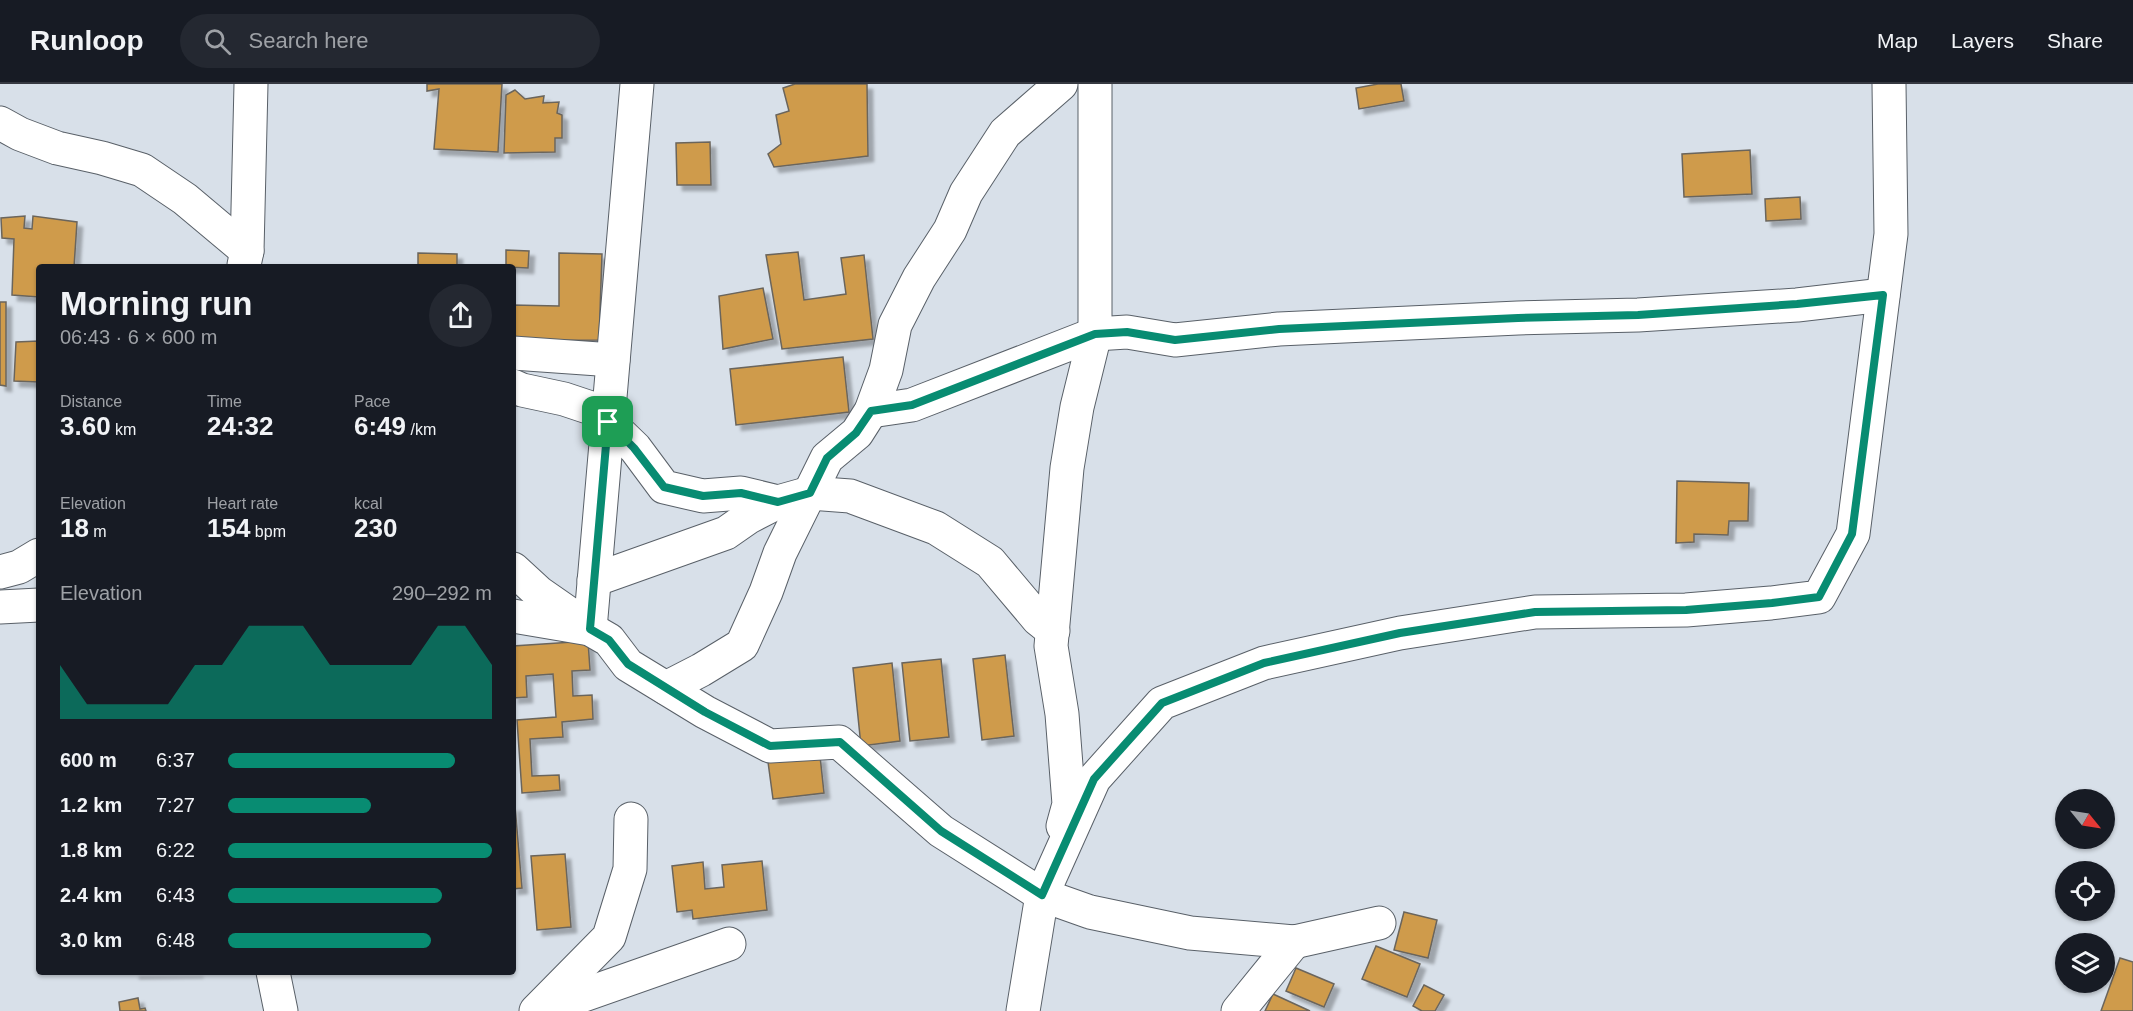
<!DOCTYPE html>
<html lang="en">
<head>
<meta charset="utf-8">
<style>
	:root { --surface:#171b24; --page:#242831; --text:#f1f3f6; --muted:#9ea1a6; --line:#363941; --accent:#088c72 }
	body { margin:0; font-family:Helvetica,sans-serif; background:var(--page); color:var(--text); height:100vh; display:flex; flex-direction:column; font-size:22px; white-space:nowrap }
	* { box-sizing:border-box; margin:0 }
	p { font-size:20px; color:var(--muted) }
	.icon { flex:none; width:33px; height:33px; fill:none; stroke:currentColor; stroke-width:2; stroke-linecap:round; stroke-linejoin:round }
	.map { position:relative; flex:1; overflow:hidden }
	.drawer { position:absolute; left:36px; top:180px; width:480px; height:711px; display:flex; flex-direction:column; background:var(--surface); border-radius:6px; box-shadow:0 2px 4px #0004 }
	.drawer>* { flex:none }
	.needle { width:39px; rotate:120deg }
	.controls { position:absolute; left:2055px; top:705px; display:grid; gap:12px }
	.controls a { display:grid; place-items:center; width:60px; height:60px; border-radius:50%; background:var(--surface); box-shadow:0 2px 4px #0004; font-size:30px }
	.pin { position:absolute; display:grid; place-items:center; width:51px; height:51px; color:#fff; margin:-26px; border-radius:12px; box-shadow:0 3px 9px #0006 }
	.round { display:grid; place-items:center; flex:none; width:63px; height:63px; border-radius:32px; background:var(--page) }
	.summary { display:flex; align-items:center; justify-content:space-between; height:102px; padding:0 24px }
	h1 { font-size:33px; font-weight:700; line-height:45px }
	.metrics { display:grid; grid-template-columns:repeat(3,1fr); gap:9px; height:102px; padding:6px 24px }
	.metrics div { display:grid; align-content:center }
	.metrics b { font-size:26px; font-weight:700 }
	.metrics small { font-size:16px; font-weight:400 }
	.metrics p { font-size:16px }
	.chart { height:168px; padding:12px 24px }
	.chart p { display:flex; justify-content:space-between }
	.chart svg { width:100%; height:108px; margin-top:6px; fill:var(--accent); opacity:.7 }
	ul { padding:0 24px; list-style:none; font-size:20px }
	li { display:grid; grid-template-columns:96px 72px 1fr; align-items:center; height:45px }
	li i { height:15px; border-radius:8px; background:var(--accent) }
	header { display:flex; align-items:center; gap:36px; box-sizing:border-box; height:84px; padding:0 30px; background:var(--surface); border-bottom:2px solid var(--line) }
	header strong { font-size:28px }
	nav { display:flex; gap:33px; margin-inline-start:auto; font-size:21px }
	.search { width:420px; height:54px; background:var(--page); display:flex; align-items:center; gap:15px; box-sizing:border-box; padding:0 21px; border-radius:33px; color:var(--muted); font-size:22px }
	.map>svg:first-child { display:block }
</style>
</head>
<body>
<header>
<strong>Runloop</strong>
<div class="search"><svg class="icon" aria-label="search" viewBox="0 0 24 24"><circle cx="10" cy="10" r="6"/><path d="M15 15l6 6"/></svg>Search here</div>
<nav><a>Map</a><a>Layers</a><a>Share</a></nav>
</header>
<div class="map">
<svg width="2133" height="927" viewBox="0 0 2133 927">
	<defs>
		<filter id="shadow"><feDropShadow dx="5.5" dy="5.5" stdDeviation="1.5" flood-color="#0004"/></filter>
	</defs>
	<rect width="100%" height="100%" fill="#d8e0e9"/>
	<g fill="#cf9b4c" stroke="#6b655c" stroke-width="1.5" filter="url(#shadow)">
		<polygon points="427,0 502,0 498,68 434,65 439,5 427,7"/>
		<polygon points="795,0 867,0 868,72 774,83 768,70 781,60 776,31 789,27 783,4"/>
		<polygon points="1378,0 1401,0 1404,17 1359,25 1356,4"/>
		<polygon points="515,6 525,15 544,12 543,19 559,18 557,29 562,31 562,54 555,54 555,68 504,69 506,11"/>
		<polygon points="710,58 711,101 677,101 676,59"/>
		<polygon points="1750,66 1752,110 1684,113 1682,70"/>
		<polygon points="1800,113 1801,135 1766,137 1765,115"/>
		<polygon points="25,132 24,144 32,145 33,132 77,138 74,183 39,183 39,213 12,211 14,155 2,154 1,134"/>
		<polygon points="506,166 529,167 528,184 506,183"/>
		<polygon points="798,168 804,216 846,210 841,174 864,171 873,255 782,265 766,171"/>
		<polygon points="418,169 457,170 457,183 418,183"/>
		<polygon points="559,169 602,170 599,256 513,257 513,221 559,222"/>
		<polygon points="763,204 773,255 723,265 719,212"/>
		<polygon points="0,218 6,218 6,302 0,301"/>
		<polygon points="39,257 39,298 14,297 16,258"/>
		<polygon points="843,273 849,328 736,341 730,285"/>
		<polygon points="1677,397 1749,399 1748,437 1729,437 1728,451 1694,450 1694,458 1676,459"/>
		<polygon points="588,557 590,586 572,587 573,612 592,611 593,635 562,638 563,653 530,655 532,692 559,691 560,706 522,709 517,636 556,633 553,590 526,592 527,613 513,614 513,562"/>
		<polygon points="1005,571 1014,652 982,656 973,575"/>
		<polygon points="941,575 949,653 910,657 902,579"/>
		<polygon points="892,579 900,657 861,662 853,584"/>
		<polygon points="820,672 824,709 773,715 768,678"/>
		<polygon points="513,722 515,722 522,804 513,805"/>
		<polygon points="565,770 571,843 537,846 531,772"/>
		<polygon points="762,777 767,826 693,835 692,826 677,828 672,782 703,778 705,805 724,803 722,781"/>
		<polygon points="1404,828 1437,836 1428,874 1394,866"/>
		<polygon points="1376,862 1420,880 1407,913 1362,895"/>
		<polygon points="2120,874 2133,878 2133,927 2101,927"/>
		<polygon points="1296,884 1334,900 1324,923 1286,907"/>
		<polygon points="134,888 198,888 134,889"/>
		<polygon points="1424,901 1444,911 1435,927 1422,927 1413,922"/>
		<polygon points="1273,910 1310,927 1265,927"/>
		<polygon points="138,914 140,925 145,924 146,927 120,927 119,918"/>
	</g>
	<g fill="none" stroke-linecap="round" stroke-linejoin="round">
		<defs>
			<g id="street">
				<polyline points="0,39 20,50 57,64 102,74 142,86 185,115 247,167"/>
				<polyline points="244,181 247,167 251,0"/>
				<polyline points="513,269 613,276"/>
				<polyline points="513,302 522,306 564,315 600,327 608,338 635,364 664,403 703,412 741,409 778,418 810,409 850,412 936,444 990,478 1038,535 1053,547"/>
				<polyline points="871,327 912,321 1095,250 1127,248 1175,256 1279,245 1518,234 1638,231 1797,221 1883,211"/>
				<polyline points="513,485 538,508 584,540"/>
				<polyline points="0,488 19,483 39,471"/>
				<polyline points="594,496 726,449 749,433 778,418"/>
				<polyline points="0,523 39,521"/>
				<polyline points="513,532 590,545 609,556 628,581 705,628 770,662 839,658 941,747 1042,811 1090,828 1190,849 1294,858 1379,839"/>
				<polyline points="590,545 637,0"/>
				<polyline points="666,604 701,586 742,561 766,508 780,469 827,374 857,349 871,327 886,286 895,241 919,194 950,146 966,109 1005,49 1061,0"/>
				<polyline points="1063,742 1069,720 1062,630 1051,562 1067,384 1077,323 1095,250 1095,0"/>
				<polyline points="273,888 281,927"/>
				<polyline points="541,926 729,860"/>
				<polyline points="536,927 609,853 630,785 631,735"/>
				<polyline points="1023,927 1042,811 1094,695 1162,619 1264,579 1400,549 1535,528 1686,526 1771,519 1819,513 1853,450 1891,150 1889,0"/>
				<polyline points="1238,927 1294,858"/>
			</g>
		</defs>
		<use href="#street" stroke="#596068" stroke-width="35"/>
		<use href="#street" stroke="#fff" stroke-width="33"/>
	</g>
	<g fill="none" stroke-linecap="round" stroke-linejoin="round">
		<defs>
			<polygon id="route" points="1883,211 1852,450 1819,513 1772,519 1686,526 1535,528 1400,549 1264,579 1162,619 1094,695 1042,811 941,747 840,658 770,662 705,628 628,580 609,556 590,545 608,338 634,364 664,403 703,412 741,409 778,418 810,409 827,374 856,349 871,327 912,321 1095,250 1127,248 1175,256 1279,245 1518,234 1638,231 1797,220"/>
		</defs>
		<use href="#route" stroke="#fff" stroke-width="12"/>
		<use href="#route" stroke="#088c72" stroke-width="8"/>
	</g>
</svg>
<div class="controls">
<a><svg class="needle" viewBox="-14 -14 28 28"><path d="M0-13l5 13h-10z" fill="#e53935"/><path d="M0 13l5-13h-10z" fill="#9ea1a6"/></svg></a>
<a><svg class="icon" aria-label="locate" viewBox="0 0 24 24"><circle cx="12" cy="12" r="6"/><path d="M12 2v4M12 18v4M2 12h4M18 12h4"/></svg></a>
<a><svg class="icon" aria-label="layers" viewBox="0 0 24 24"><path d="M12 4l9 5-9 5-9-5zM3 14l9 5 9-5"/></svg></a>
</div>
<div class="pin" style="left:608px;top:338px;background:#1e9e55"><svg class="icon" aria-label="arrive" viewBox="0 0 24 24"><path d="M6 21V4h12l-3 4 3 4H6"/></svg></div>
<section class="drawer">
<div class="summary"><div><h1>Morning run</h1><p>06:43 · 6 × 600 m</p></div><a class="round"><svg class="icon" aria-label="share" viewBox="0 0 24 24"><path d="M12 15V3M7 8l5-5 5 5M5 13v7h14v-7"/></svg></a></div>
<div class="metrics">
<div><p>Distance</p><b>3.60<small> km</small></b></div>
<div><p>Time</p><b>24:32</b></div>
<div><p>Pace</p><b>6:49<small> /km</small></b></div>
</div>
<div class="metrics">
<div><p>Elevation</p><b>18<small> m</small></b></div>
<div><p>Heart rate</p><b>154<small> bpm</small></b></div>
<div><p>kcal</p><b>230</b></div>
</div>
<div class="chart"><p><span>Elevation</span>290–292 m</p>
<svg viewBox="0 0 160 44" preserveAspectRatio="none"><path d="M0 44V22L10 38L20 38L30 38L40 38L50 22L60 22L70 6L80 6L90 6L100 22L110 22L120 22L130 22L140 6L150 6L160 22V44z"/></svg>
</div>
<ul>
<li><b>600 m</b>6:37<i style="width:86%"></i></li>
<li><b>1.2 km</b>7:27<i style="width:54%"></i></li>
<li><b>1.8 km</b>6:22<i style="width:100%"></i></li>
<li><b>2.4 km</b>6:43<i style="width:81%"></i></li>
<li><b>3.0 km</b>6:48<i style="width:77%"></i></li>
</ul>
</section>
</div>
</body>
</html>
